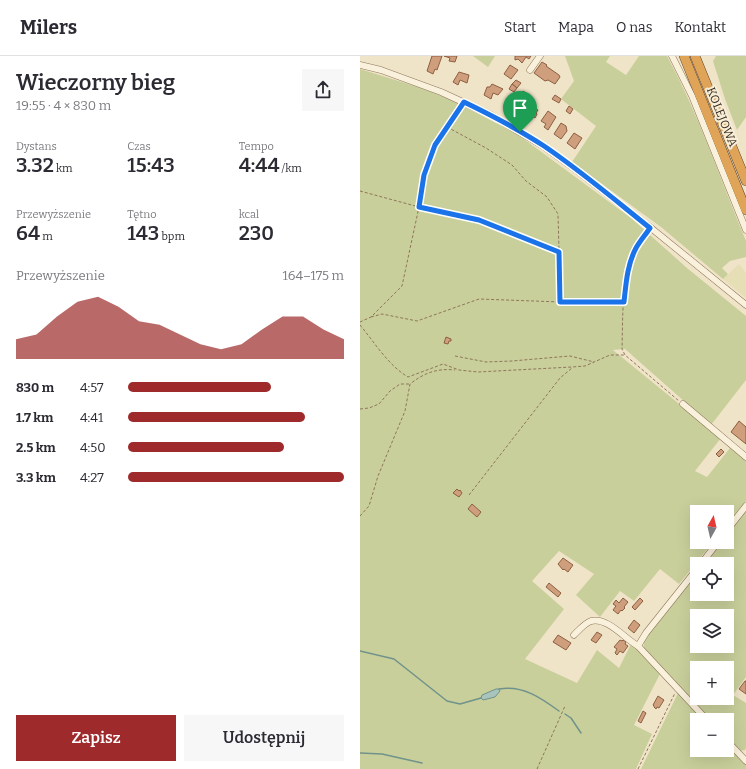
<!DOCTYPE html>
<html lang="pl">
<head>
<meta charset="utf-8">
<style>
	:root { --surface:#fff; --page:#f7f7f7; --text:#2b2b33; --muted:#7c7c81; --line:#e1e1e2; --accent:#9e2a2b }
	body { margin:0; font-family:Bitter,serif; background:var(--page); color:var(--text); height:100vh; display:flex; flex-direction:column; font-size:15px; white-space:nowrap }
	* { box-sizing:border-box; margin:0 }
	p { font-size:13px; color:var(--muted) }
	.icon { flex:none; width:22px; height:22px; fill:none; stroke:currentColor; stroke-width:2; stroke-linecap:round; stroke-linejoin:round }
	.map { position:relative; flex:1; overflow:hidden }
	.drawer { display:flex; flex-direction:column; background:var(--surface); width:360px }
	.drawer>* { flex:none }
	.needle { width:26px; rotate:8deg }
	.controls { position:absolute; left:330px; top:449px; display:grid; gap:8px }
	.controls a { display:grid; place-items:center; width:44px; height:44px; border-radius:0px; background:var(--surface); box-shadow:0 4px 16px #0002; font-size:20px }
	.pin { position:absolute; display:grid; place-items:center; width:34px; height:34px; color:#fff; margin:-41px -17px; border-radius:50% 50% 50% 0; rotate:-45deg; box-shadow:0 0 4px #0007 }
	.pin .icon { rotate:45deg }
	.round { display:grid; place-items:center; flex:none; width:42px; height:42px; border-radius:0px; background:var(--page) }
	.summary { display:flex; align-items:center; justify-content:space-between; height:68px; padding:0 16px }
	h1 { font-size:22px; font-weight:600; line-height:30px }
	.stats { display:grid; grid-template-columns:repeat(3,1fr); gap:6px; height:68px; padding:4px 16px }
	.stats div { display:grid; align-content:center }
	.stats b { font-size:20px; font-weight:600 }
	.stats small { font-size:11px; font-weight:400 }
	.stats p { font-size:11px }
	.chart { height:112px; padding:8px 16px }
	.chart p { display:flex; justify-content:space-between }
	.chart svg { width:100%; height:72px; margin-top:4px; fill:var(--accent); opacity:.7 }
	.cta { display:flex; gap:8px; margin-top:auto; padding:8px 16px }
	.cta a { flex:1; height:46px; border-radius:0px; background:var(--accent); color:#fff; font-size:16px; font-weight:600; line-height:46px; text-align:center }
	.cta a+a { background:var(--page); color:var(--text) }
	ul { padding:0 16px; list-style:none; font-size:13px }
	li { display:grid; grid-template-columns:64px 48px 1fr; align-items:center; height:30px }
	li i { height:10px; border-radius:5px; background:var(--accent) }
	header { display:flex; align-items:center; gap:24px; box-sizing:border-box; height:56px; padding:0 20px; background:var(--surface); border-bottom:1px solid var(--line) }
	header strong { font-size:19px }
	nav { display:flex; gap:22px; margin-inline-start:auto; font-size:14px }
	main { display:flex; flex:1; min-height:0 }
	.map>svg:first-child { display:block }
</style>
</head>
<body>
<header>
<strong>Milers</strong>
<nav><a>Start</a><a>Mapa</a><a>O nas</a><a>Kontakt</a></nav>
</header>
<main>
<section class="drawer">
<div class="summary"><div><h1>Wieczorny bieg</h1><p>19:55 · 4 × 830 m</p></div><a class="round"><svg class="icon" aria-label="share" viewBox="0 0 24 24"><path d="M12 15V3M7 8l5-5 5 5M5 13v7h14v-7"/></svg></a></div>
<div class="stats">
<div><p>Dystans</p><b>3.32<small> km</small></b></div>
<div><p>Czas</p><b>15:43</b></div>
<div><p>Tempo</p><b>4:44<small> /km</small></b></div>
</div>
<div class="stats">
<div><p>Przewyższenie</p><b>64<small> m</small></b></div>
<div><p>Tętno</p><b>143<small> bpm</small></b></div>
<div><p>kcal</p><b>230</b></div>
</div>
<div class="chart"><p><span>Przewyższenie</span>164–175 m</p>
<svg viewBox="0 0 160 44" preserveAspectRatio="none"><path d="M0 44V32L10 29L20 18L30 9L40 6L50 12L60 21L70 23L80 29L90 35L100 38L110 35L120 26L130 18L140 18L150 26L160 32V44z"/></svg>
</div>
<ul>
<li><b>830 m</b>4:57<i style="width:66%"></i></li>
<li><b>1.7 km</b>4:41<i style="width:82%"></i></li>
<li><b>2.5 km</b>4:50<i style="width:72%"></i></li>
<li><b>3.3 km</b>4:27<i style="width:100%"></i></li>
</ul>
<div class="cta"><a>Zapisz</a><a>Udostępnij</a></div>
</section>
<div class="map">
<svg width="386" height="713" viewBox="0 0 386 713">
	<rect width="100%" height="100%" fill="#f0e4c8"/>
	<polygon fill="#e6deb5" points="379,208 386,217 386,242 363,223"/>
	<g fill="#c9cf9b" fill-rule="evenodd">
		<polygon points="113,0 135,0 128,11"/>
		<path d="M205,0H250L246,6L266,19L279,0H307C339,59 360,123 386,185V201L370,205L362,212L368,218L363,223L301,171L212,106L236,70L201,43L214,25Z"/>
		<polygon points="356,0 386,0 386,61 377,74 365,43 353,5"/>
		<polygon points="0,13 61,32 92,44 157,78 271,162 327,212 386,260 386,324 351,369 265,293 253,294 361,382 335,415 347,421 370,392 386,405 386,445 367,469 367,456 337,456 337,486 353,486 319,528 300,513 274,545 260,535 240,561 216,539 234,518 199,495 172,525 204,553 165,603 217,627 237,594 259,612 271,588 300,618 274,669 292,678 276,713 0,713"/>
		<path d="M386,454V621L373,639L386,647V692L385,694L379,695L367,682V664H349L284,595V583L337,516V538H367V508H344L361,486H367V478ZM337,560H367V590H337ZM337,612H367V642H337Z"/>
		<polygon points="318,637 345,664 337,664 337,694 367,694 367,686 386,707 386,713 281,713"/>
	</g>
	<polygon fill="#a9c4bc" stroke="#6f938a" points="136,633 139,633 140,635 135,641 123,644 121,642 122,639"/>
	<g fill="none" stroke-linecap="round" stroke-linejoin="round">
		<g stroke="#6f938a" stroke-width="1.5">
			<polyline points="0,595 34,603 87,645 100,648 121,642"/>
			<path d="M139,633C163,629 181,642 199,655"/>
			<polyline points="205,658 211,662 221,677"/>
			<polyline points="0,697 22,698 62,707"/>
		</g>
	</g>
	<g fill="#cf9f7d" stroke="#8d5f41">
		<polygon points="72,0 82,0 77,14 75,13 73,18 67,15"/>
		<polygon points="84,0 97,0 95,6 89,5 90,2"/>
		<polygon points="155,0 171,0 169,3 166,1 162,7 158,3 155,4"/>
		<polygon points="182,6 187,9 186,10 199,19 200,21 195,28 188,24 185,25 174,17"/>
		<polygon points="150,9 158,14 151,23 144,18"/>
		<polygon points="99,16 109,19 107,27 100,24 98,29 93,26"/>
		<polygon points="156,24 161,27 157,32 152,28"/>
		<polygon points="132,28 143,33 138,39 133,37 131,43 124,39 127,31 130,31"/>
		<polygon points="152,28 157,32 154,36 149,33"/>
		<polygon points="163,35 169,39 159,55 156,53 157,51 153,48"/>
		<polygon points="195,39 201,43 199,47 192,43"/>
		<polygon points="209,50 213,53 210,58 206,55"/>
		<polygon points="173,51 178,54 176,57 177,58 175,62 172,60 169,62 164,58 167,54 170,56"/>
		<polygon points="188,55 196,61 188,74 184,71 186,68 181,65"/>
		<polygon points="201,67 206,70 207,75 201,83 194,78"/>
		<polygon points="214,77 222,82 215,93 207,87"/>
		<polygon points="86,281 91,283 91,285 89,285 88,288 84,287"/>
		<polygon points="379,365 386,371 386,388 371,376"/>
		<polygon points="361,393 364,396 359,401 356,398"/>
		<polygon points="97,433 99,435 100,434 102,437 99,441 93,437"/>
		<polygon points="112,448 121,456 117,461 108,453"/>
		<polygon points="203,502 213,509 208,516 204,513 203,514 198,508"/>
		<polygon points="189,527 201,537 198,541 186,531"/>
		<polygon points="263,542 268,546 264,551 265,552 262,555 261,554 258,558 253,554 256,550 253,548 256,544 259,547"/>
		<polygon points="280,542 283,545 275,554 272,551"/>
		<polygon points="274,564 280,569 274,577 268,572"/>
		<polygon points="237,576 242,579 236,587 231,584"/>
		<polygon points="198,579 211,587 206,594 193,586"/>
		<polygon points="260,584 262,585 263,584 266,586 265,588 268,590 263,597 260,595 257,599 255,597 257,593 254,591"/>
		<polygon points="385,625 386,625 386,638 379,633"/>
		<polygon points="298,640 304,644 299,652 297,651 296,653 294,651 294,650 293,649"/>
		<polygon points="283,655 286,657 281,667 278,665"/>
	</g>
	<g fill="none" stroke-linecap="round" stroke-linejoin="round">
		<defs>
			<g id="minor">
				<polyline points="312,0 332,40 386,174"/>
				<polyline points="0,9 21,14 81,36 131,59 183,90 215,113 291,172 386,249"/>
				<polyline points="170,14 180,0"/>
				<polyline points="323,348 386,401"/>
				<polyline points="367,474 386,450"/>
				<polyline points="341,508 358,486"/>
				<polyline points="337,513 286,577 278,590 347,664"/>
				<path d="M214,579C219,574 225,567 231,565C248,561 265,583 278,590"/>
				<polyline points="367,685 386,705"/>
			</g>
			<g id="highway">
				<polyline points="324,0 386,154"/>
				<polyline points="335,0 386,125"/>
			</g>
		</defs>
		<use href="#minor" stroke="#8d765c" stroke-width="7"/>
		<use href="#highway" stroke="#5b4430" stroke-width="10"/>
		<g stroke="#8d765c" stroke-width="1" stroke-dasharray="3 2" stroke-linecap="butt">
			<polyline points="87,71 126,92 152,109 166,125 187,141 198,158 199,195"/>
			<polyline points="0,135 59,151 42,230 11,261 0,266"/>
			<path d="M287,177C283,182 279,187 276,192C261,219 263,262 262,293L265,299L319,345"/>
			<polyline points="201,246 264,246"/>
			<polyline points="11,261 22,258 57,265 119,243 201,246 199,196 119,164 59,151 64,119 75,89 100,52"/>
			<path d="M0,269C15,287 28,309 48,321L83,308L99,314L118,316L212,311L225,310L250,299H265"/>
			<polyline points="95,300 126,306 152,305 210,300 234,306"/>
			<polyline points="0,353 9,352 19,348 30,335 40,328 50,328"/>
			<polyline points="109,439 200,322 212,312"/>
			<path d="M0,460L9,450L18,420L45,355L50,328C64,317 77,312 95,314"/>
			<polyline points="177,713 205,650"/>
			<polyline points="278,713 315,637"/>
		</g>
		<use href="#minor" stroke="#faf1dc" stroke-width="6"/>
		<use href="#highway" stroke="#e0a458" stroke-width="9"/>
	</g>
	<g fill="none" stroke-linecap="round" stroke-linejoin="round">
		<defs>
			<path id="route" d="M104,46C131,59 158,73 184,90C221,115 255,144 290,172C286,178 280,185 276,192C267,209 266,228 264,246H200L199,196L119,164L59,151L64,119L75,89Z"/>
		</defs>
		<use href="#route" stroke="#fff" stroke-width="8"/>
		<use href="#route" stroke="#1a73e8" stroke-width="5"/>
	</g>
	<g text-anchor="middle" stroke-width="4" stroke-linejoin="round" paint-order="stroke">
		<g font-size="12" fill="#3d2e20" stroke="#f7eed8">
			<text transform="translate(362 61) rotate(68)" y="4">KOLEJOWA</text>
		</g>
	</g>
</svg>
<div class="controls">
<a><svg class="needle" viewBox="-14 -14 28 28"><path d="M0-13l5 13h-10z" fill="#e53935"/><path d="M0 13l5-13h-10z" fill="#7c7c81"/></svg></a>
<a><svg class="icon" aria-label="locate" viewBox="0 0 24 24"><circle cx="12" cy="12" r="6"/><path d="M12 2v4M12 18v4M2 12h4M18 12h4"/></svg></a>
<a><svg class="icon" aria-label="layers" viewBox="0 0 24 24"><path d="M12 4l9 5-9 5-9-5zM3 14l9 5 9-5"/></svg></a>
<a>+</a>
<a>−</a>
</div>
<div class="pin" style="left:160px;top:76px;background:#1e9e55"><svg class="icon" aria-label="arrive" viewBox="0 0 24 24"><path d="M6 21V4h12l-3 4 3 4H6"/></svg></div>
</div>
</main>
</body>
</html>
